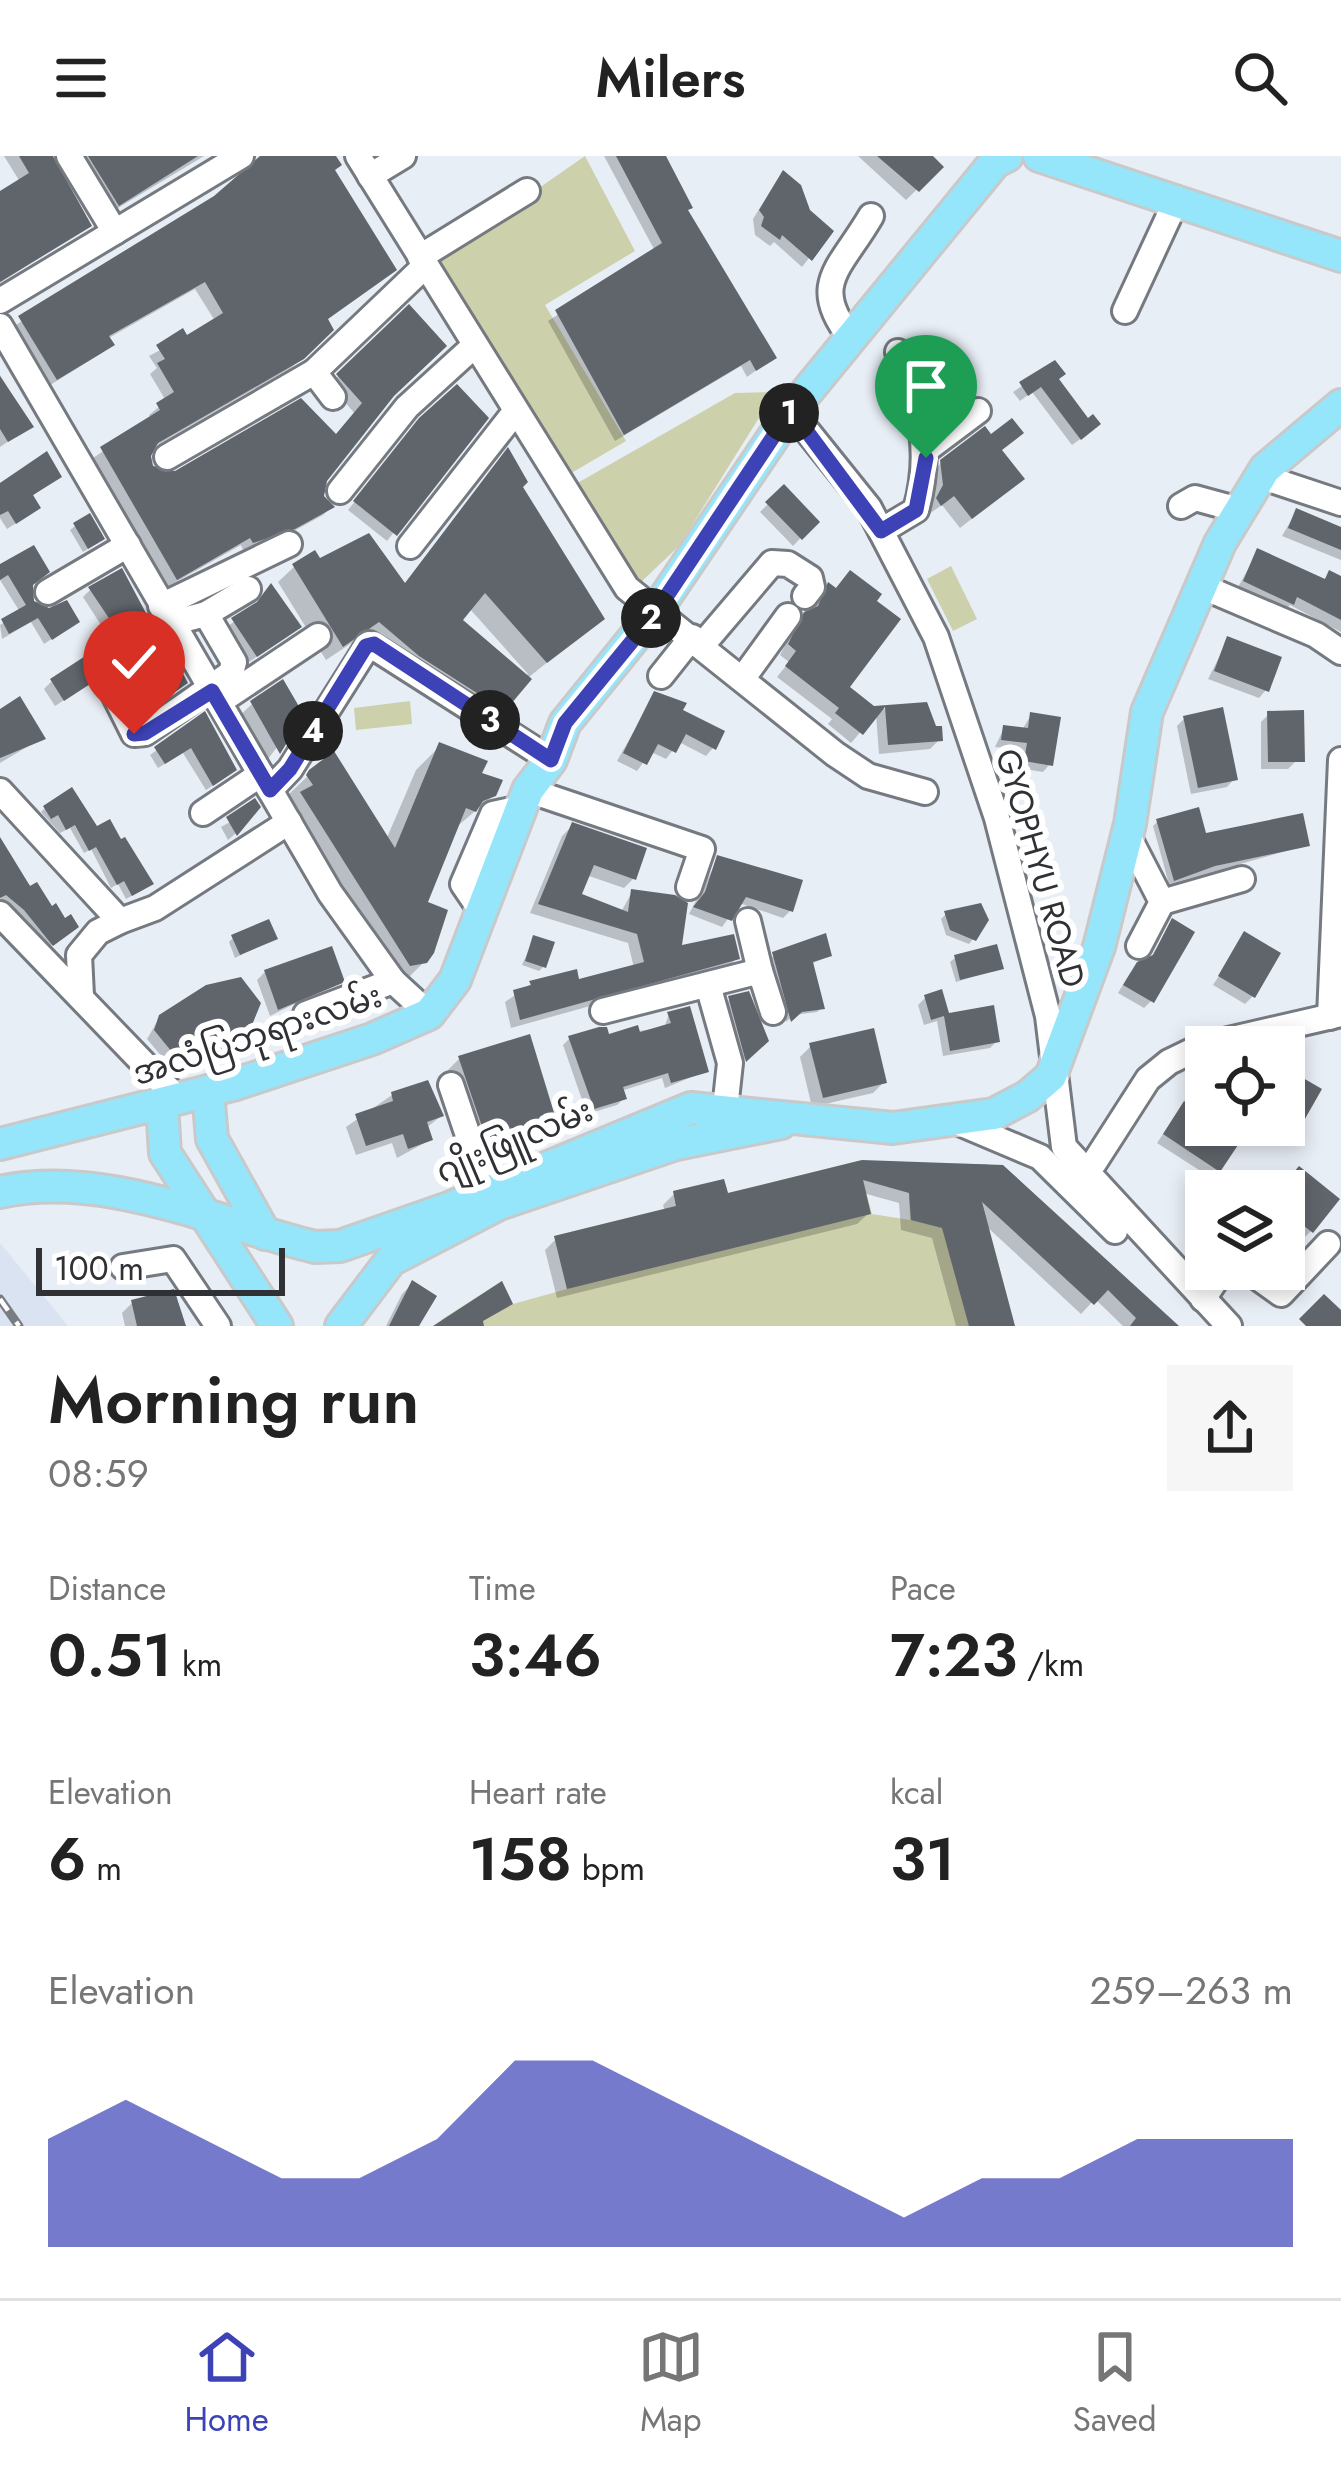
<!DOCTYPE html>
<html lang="en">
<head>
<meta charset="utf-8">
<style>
	:root { --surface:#fff; --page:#f6f6f6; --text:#222; --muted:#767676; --line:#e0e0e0; --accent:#3d43b7 }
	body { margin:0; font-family:Jost,"Noto Sans Myanmar",sans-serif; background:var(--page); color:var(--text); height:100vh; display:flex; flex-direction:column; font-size:45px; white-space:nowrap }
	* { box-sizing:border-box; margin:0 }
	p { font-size:39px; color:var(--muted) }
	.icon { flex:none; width:66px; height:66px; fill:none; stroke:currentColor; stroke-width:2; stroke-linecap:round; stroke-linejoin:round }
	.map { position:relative; height:1170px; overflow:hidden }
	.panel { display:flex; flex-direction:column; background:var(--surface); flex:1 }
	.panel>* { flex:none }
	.buttons { position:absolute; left:1185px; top:870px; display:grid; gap:24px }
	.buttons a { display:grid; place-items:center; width:120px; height:120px; border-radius:0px; background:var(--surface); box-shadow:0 6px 18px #0003; font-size:60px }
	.scale { position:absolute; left:36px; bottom:30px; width:249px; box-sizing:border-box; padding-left:12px; border:6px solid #2f3134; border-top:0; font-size:33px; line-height:42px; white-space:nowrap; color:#2f3134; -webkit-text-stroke:9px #fff; paint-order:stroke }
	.pin { position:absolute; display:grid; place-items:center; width:102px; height:102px; color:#fff; margin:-123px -51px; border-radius:50% 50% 50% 0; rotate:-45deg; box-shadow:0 0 12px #0007 }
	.pin .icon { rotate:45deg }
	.km { position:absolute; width:60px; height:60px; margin:-30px; border-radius:50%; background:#222; color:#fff; font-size:33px; line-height:60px; text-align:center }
	.round { display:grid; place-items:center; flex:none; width:126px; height:126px; border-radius:0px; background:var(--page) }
	.head { display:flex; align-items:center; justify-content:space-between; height:204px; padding:0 48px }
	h1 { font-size:66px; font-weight:600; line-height:90px }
	.stats { display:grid; grid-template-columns:repeat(3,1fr); gap:18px; height:204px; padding:12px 48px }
	.stats div { display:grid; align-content:center }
	.stats b { font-size:60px; font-weight:600 }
	.stats small { font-size:33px; font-weight:400 }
	.stats p { font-size:33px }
	.chart { height:336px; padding:24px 48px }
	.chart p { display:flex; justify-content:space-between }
	.chart svg { width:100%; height:216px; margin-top:12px; fill:var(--accent); opacity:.7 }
	header { display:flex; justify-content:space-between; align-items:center; height:156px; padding:0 48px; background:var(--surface); font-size:54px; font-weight:600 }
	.tab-bar { display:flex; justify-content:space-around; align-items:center; height:168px; border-top:3px solid var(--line); background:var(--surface); font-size:33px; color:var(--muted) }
	.tab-bar a { display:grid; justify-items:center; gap:6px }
	.tab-bar .selected { color:var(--accent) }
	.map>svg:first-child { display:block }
</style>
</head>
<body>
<header><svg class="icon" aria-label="menu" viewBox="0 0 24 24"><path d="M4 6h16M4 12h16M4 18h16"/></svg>Milers<svg class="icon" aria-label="search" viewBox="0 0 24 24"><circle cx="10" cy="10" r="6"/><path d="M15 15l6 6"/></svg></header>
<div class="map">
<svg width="1341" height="1170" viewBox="0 0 1341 1170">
	<rect width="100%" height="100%" fill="#e8eef5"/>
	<polygon fill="#dae3f1" points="0,1087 68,1170 0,1170"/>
	<g fill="#ccd0ab">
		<polygon points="585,0 635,95 545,149 626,285 568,319 434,105"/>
		<polygon points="775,236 679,390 640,427 574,329 735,237"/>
		<polygon points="951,410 977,463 953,475 927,423"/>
		<polygon points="410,545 412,568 356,574 354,552"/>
		<polygon points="858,1005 872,1058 910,1064 909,1041 983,1050 1015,1170 443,1170 441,1164 502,1125 513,1148 567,1133 554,1080 676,1050 673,1035 724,1023 728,1037"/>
	</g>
	<g fill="#0003" fill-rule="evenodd">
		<polygon points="4,0 53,0 51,8 88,70 0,127 0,38 20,26"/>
		<polygon points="73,0 204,0 108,58"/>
		<polygon points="266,0 332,0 325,165 330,173 292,211 152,292 147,303 165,321 336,281 355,258 330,228 409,152 390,241 324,323 321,341 331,351 323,359 283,381 243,394 241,389 167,431 93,302 151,263 149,259 166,245 150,218 157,212 149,200 215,165 195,133 107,183 111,188 102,197 47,231 11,172 216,43"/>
		<polygon points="604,0 662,0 685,55 773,202 747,221 741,210 615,285 548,165 655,95"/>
		<polygon points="858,0 929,0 940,11 906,44"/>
		<polygon points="776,26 830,75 802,111 774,86 770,90 755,79 753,63"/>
		<polygon points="1055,208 1056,224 1090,276 1072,289 1032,236 1020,245 1013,236"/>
		<polygon points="0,219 31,270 0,291"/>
		<polygon points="485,262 387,385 348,354 412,274"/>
		<polygon points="1000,295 1010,333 960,372 942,349 929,358 931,318 942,306"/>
		<polygon points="46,299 59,321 31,341 29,359 7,373 0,362 0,327"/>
		<path d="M493,311L519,331L601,463L529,521L487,569L362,480L326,504L278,426L294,411L319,406L404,430ZM469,452L528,518L525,521L459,464Z"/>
		<polygon points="784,332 816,366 793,390 760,356"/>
		<polygon points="1296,356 1341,374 1341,404 1282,380"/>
		<polygon points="75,370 97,387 83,396 70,374"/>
		<polygon points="1258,395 1322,425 1330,418 1341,424 1341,476 1290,449 1284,455 1237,433"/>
		<polygon points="0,409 30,429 32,447 77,466 44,488 31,466 2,483 0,469 20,456 0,424"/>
		<polygon points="828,430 846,531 873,554 925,549 940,583 930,593 879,598 876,558 851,587 828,568 832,563 777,521 789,506 780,499 795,470 812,456"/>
		<polygon points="90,434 136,466 110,483 83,441"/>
		<polygon points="254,452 290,478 249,506 225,472"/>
		<polygon points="1228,484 1266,534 1259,542 1208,523"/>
		<polygon points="115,511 55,550 44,533 52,525"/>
		<polygon points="177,534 146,555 140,544 148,536"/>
		<polygon points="655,538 713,592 706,600 679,586 666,603 651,596 637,615 617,605"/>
		<polygon points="252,548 301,559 262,611 235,564"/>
		<polygon points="0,556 42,582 0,607"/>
		<polygon points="1269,558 1296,605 1288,613 1261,613 1261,566"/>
		<polygon points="1031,559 1050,608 1043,616 1018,612 1020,594 995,591 1004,572 1022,574"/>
		<polygon points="204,560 227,620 206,634 183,597 158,612 150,599"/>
		<polygon points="1185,562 1234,623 1227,631 1191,638 1177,570"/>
		<polygon points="440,590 478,619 494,639 453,674 424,748 425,805 400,830 377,824 280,666 285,642 311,617 386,684 416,614"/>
		<polygon points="257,651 235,678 228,684 221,671"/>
		<polygon points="45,652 96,674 146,732 126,743 118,728 111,732 91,693 84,697 70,672 60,677 41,656"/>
		<polygon points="1158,665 1204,681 1307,689 1169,728 1153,670"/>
		<polygon points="572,670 634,722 624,732 586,719 578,740 621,756 632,736 679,793 737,802 727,812 511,872 505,846 531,828 577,827 634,812 628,787 530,757 562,680"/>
		<polygon points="0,696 71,775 48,792 0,742"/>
		<polygon points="718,703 790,755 783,762 739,747 722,771 689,758"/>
		<polygon points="946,758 973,783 969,788 946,779 941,763"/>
		<polygon points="1173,766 1151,845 1144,852 1118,837 1130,817 1149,804"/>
		<polygon points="1245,779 1253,840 1245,848 1213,829"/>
		<polygon points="233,782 274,782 235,802 229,786"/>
		<polygon points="534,782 544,810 539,815 522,809"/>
		<polygon points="774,799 829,800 811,808 822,852 817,856 794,859 786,866 769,804"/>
		<polygon points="955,802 1000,812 956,826 950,806"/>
		<polygon points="265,816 341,825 270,860 257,824"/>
		<polygon points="925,842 947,860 997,885 990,892 943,900 937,865 924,869 918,849"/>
		<polygon points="730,843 766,884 738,909 722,851"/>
		<polygon points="669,858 706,915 665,932 662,922 621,935 623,943 617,949 587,958 563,889 569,883 664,872"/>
		<polygon points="160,861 249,867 222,896 177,910 168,908 147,883"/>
		<polygon points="811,890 884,926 873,937 812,951 800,901"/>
		<polygon points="459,903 556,972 545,983 480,1003 448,914"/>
		<polygon points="1284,914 1300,966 1292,974 1283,969"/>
		<polygon points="392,939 441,960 426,972 430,984 397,1002 392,987 356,999 346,971"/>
		<polygon points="1177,957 1215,969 1218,1014 1210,1021 1157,987"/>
		<polygon points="862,1007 986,1008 1014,1019 1174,1170 1123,1170 1095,1143 1081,1158 985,1069 1012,1170 956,1170 932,1082 901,1074 899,1047 863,1037 868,1058 857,1068 557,1142 545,1094 556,1083 665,1056 663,1049 674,1038 725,1041"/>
		<polygon points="1291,1021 1311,1075 1303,1083 1284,1067 1280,1035"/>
		<polygon points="412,1128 415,1170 386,1170 402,1138"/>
		<polygon points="133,1146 181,1170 125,1170 122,1157"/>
	</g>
	<g fill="#60656b">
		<polygon points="19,0 53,0 92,70 0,126 0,35 29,17"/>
		<polygon points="88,0 198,0 119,50"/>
		<polygon points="260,0 336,0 342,9 335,14 397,114 328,163 334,174 304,203 158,287 151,300 153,310 175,315 301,242 336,278 362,247 336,218 409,148 447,190 394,240 327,325 324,340 335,351 295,373 253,387 250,382 177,424 100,291 160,254 156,247 174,236 157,207 165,203 156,189 183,172 187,179 223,157 205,126 109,180 115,189 57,224 18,160 214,40"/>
		<polygon points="616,0 666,0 693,52 688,54 777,202 756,215 750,204 624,279 555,154 662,87"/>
		<polygon points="877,0 933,0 944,11 919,36"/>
		<polygon points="783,14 801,29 810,54 834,75 812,105 782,79 780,84 761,70 764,61 759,54"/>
		<polygon points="1055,204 1066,218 1059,223 1088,262 1093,258 1101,268 1081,284 1041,231 1028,240 1019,226"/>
		<polygon points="0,220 34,271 8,286 0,273"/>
		<polygon points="457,228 489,262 397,380 353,345 419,262"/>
		<polygon points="1012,262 1024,277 1002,294 1025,323 972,363 954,340 941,350 936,342 943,329 940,304 985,270 991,278"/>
		<polygon points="508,291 528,326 523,331 605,463 547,507 485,437 463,464 532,523 505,555 419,500 379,466 343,491 292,408 315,394 320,402 369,377 405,427"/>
		<polygon points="47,295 62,321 33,339 41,352 16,368 8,355 0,359 0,327"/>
		<polygon points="784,328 820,366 802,384 765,346"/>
		<polygon points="1296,352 1341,371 1341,394 1288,372"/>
		<polygon points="90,357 105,383 88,393 73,367"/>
		<polygon points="34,389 50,416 33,429 34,445 49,452 67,444 80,466 52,484 38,462 9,478 1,463 26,449 8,419 0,424 0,408"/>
		<polygon points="1257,392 1325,423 1329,414 1341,420 1341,464 1297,441 1294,449 1243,425"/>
		<polygon points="122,412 147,459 119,477 88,431"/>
		<polygon points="850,414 882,438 877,445 901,463 850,531 874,550 927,546 936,570 942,570 943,585 888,589 885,551 863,579 835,557 839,552 785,510 796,495 788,488 804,456 818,450 828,426 836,432"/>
		<polygon points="271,427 302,471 257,501 231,462 257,446"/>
		<polygon points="1227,480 1282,501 1269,536 1214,515"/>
		<polygon points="113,482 127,504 64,545 50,523"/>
		<polygon points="179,510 188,527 155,550 146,534"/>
		<polygon points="283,523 304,559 280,598 250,545"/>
		<polygon points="654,535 687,547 683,554 725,575 716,594 686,578 676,597 658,588 647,609 623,597"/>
		<polygon points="20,540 46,583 0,602 0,553"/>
		<polygon points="1223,551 1238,624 1198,632 1183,560"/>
		<polygon points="1304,554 1305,606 1268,606 1267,555"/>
		<polygon points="205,555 237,614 213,630 191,592 165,608 154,591"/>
		<polygon points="1030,556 1061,561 1053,610 1024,605 1027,587 1001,584 1003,569 1028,572"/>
		<polygon points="439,586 488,605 482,617 503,624 496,640 483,645 476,656 466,652 428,746 448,754 434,797 427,807 410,810 300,636 313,629 306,619 309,614 334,595 395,692"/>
		<polygon points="72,631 97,670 110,663 121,683 125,681 154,728 132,740 124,725 117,729 96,691 89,695 75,669 66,674 58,659 51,663 43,650"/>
		<polygon points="255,642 261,651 237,680 226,661"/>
		<polygon points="1199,651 1206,677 1303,657 1310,690 1215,710 1174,725 1156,663"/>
		<polygon points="572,666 647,692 636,724 594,709 582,738 628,756 631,733 675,739 688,747 682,789 734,778 740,803 520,864 513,834 531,829 529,825 577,813 579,823 644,806 637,778 538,748"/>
		<polygon points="0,681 30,730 37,726 52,750 56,747 65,762 71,758 79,771 53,790 24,754 6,739 0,742"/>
		<polygon points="717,699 803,724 793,756 746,741 732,765 693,751 705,736"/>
		<polygon points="981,747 989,764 976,785 950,774 944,755"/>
		<polygon points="1172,762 1195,776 1154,847 1123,829 1137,806 1153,799"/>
		<polygon points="269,763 278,783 240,799 231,779"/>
		<polygon points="1244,775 1281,797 1255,842 1218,820"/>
		<polygon points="826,777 832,800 813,806 825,853 802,856 791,866 772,796"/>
		<polygon points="533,779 555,786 546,812 525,805"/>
		<polygon points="997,788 1004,813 960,824 954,799"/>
		<polygon points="332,790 345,826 278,854 264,814"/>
		<polygon points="241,821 261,847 252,869 233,889 187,904 176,901 154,874 159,859 206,829"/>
		<polygon points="942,833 949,857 994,849 1000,886 950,895 944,860 931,864 924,839"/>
		<polygon points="749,835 769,885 746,906 728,840"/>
		<polygon points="690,850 709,916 671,927 668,917 623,931 627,943 594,953 568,880 599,871 607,871 609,878 638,869 640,876 671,867 667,856"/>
		<polygon points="874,872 887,927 823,942 809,887"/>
		<polygon points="530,878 559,973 490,994 458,900"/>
		<polygon points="1284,911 1322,933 1302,968 1284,958"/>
		<polygon points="428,924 444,960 427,966 433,984 408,993 403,978 366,990 355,958 393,945 391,936"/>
		<polygon points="1184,945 1206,960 1206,969 1221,969 1242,983 1220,1016 1163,978"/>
		<polygon points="862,1004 1003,1009 1179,1170 1130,1170 1136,1162 1108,1134 1094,1149 982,1046 1015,1170 969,1170 942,1072 911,1064 909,1037 863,1024 871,1058 567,1133 554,1080 676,1050 673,1035 724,1023 728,1037"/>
		<polygon points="1299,1010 1340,1043 1313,1077 1284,1054 1284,1028"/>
		<polygon points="412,1124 437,1140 419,1170 389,1170"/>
		<polygon points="502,1125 513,1148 483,1165 484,1170 433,1170"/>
		<polygon points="174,1133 186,1170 137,1170 131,1144"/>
		<polygon points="1324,1138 1341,1154 1341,1170 1306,1170 1299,1163"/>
	</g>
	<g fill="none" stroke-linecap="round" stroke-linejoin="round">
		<defs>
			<g id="minor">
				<polyline points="69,0 115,76"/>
				<polyline points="358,0 627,432 835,598 868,620 925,636"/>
				<polyline points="370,20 403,0"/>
				<polyline points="420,101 527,35"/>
				<polyline points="0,145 241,0"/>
				<polyline points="1125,155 1177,43"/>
				<polyline points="0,170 330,737 393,825 429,858"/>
				<path d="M851,182C808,128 841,112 871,60"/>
				<polyline points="314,216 333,241"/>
				<polyline points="791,255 869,352 936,481 997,662 1048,860 1064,991 1229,1170"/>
				<polyline points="926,294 978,255"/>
				<polyline points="167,301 314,216 425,110"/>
				<polyline points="1260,320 1341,347"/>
				<polyline points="340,335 407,251 474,190"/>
				<polyline points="1181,350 1195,342 1239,354"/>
				<path d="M881,375L916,354C933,294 920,251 898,196"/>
				<polyline points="410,390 515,256"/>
				<polyline points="1201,430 1316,479 1341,496"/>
				<polyline points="48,436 128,389"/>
				<polyline points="161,450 289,388"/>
				<polyline points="206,458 248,433"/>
				<polyline points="171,467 206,458 234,506 231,517 145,577 134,578 113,536 184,487"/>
				<polyline points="703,488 772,407 788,408 810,422 812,431 805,440"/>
				<polyline points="661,520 692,481"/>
				<polyline points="743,522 788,460"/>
				<polyline points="219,546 318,480"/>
				<polyline points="270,634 290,613 369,488 551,604"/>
				<polyline points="528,634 702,693 689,731"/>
				<polyline points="0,635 120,765 98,776 79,799 81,840"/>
				<polyline points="203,657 261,618"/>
				<polyline points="1127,678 1162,746 1139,790"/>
				<polyline points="1162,746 1242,723"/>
				<polyline points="482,756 463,728 493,658 521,652"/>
				<polyline points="0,758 178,943"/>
				<polyline points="120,765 155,752 289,666"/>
				<polyline points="748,765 760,815"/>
				<polyline points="708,829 730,907 725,953"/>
				<polyline points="603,855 760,815 773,856"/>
				<polyline points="306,858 393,825"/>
				<polyline points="1330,861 1341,604"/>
				<polyline points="451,929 487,1036"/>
				<polyline points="957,966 1040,1001 1115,1075"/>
				<polyline points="1067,1027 1094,1007 1148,923 1169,906 1202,890 1341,858"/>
				<polyline points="123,1111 173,1103 218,1170"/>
				<polyline points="1246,1113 1281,1138 1328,1088"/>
				<polyline points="1203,1143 1223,1113"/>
			</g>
			<g id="major">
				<polyline points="1039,0 1341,100"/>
				<polyline points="208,935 212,983 265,1078"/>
				<polyline points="162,948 165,997 277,1170"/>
				<polyline points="0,988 236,928 372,883 429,858 455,824 528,634 551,604 565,567 655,456 791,255 995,6 1007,0"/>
				<path d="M0,1036C104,1013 216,1067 315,1091L340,1090L449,1052L691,952L893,972L994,958L1028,940L1051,920L1099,791L1130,668L1147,556L1220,387L1265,313L1341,249"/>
				<polyline points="341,1170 391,1104 499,1048 676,988 781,967"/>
			</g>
		</defs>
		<use href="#minor" stroke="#757a80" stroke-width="30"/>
		<use href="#major" stroke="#c9c9ca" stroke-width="36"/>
		<use href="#minor" stroke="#fff" stroke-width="24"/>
		<use href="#major" stroke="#95e6fb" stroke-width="30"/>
		<defs>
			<polyline id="rail" points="0,1143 19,1170"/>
		</defs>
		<use href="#rail" stroke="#797c81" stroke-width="9"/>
		<use href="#rail" stroke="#fff" stroke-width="4.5" stroke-dasharray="14" stroke-linecap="butt"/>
	</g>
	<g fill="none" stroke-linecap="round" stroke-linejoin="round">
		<defs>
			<polyline id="route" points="134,578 145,577 212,535 270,634 290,613 366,490 374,488 551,604 565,567 656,456 791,254 881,375 916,354 926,302"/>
		</defs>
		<use href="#route" stroke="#fff" stroke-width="24"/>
		<use href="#route" stroke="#3d43b7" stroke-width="15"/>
	</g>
	<g text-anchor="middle" stroke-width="12" stroke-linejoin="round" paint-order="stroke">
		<g font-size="33" fill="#2f3134" stroke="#fff">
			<text transform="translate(1041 712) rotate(74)" y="12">GYOPHYU ROAD</text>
			<text transform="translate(257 878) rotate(-18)" y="12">အလံပြဘုရားလမ်း</text>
			<text transform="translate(514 984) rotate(-23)" y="12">ဂျိုးဖြူလမ်း</text>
		</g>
	</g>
</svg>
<div class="buttons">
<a><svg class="icon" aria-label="locate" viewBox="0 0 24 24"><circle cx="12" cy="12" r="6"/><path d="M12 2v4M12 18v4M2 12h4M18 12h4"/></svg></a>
<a><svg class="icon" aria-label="layers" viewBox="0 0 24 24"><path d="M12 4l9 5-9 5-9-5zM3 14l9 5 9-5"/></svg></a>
</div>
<div class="scale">100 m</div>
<div class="pin" style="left:926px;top:302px;background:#1e9e55"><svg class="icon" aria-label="arrive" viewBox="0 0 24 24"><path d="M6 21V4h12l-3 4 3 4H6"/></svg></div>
<div class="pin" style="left:134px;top:578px;background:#d93025"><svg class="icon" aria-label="check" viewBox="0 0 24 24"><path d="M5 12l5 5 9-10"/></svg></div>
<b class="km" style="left:789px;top:257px">1</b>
<b class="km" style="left:651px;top:462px">2</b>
<b class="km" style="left:490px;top:564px">3</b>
<b class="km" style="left:313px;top:575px">4</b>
</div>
<section class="panel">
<div class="head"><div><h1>Morning run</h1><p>08:59</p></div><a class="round"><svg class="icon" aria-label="share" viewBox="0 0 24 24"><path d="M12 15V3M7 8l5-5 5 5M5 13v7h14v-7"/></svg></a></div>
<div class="stats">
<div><p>Distance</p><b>0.51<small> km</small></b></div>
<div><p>Time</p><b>3:46</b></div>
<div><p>Pace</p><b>7:23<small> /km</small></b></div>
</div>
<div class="stats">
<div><p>Elevation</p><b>6<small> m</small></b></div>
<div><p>Heart rate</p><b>158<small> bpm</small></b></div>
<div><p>kcal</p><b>31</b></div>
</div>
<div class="chart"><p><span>Elevation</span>259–263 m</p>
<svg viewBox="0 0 160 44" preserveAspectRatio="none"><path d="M0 44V22L10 14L20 22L30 30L40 30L50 22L60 6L70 6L80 14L90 22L100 30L110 38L120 30L130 30L140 22L150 22L160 22V44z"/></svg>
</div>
</section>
<nav class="tab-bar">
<a class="selected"><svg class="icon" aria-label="home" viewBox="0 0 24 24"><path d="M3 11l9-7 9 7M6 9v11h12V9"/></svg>Home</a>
<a><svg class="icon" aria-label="map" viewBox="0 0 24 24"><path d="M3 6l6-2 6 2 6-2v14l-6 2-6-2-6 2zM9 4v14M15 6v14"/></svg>Map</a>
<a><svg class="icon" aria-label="saved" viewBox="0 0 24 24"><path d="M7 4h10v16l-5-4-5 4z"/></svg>Saved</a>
</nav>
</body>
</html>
